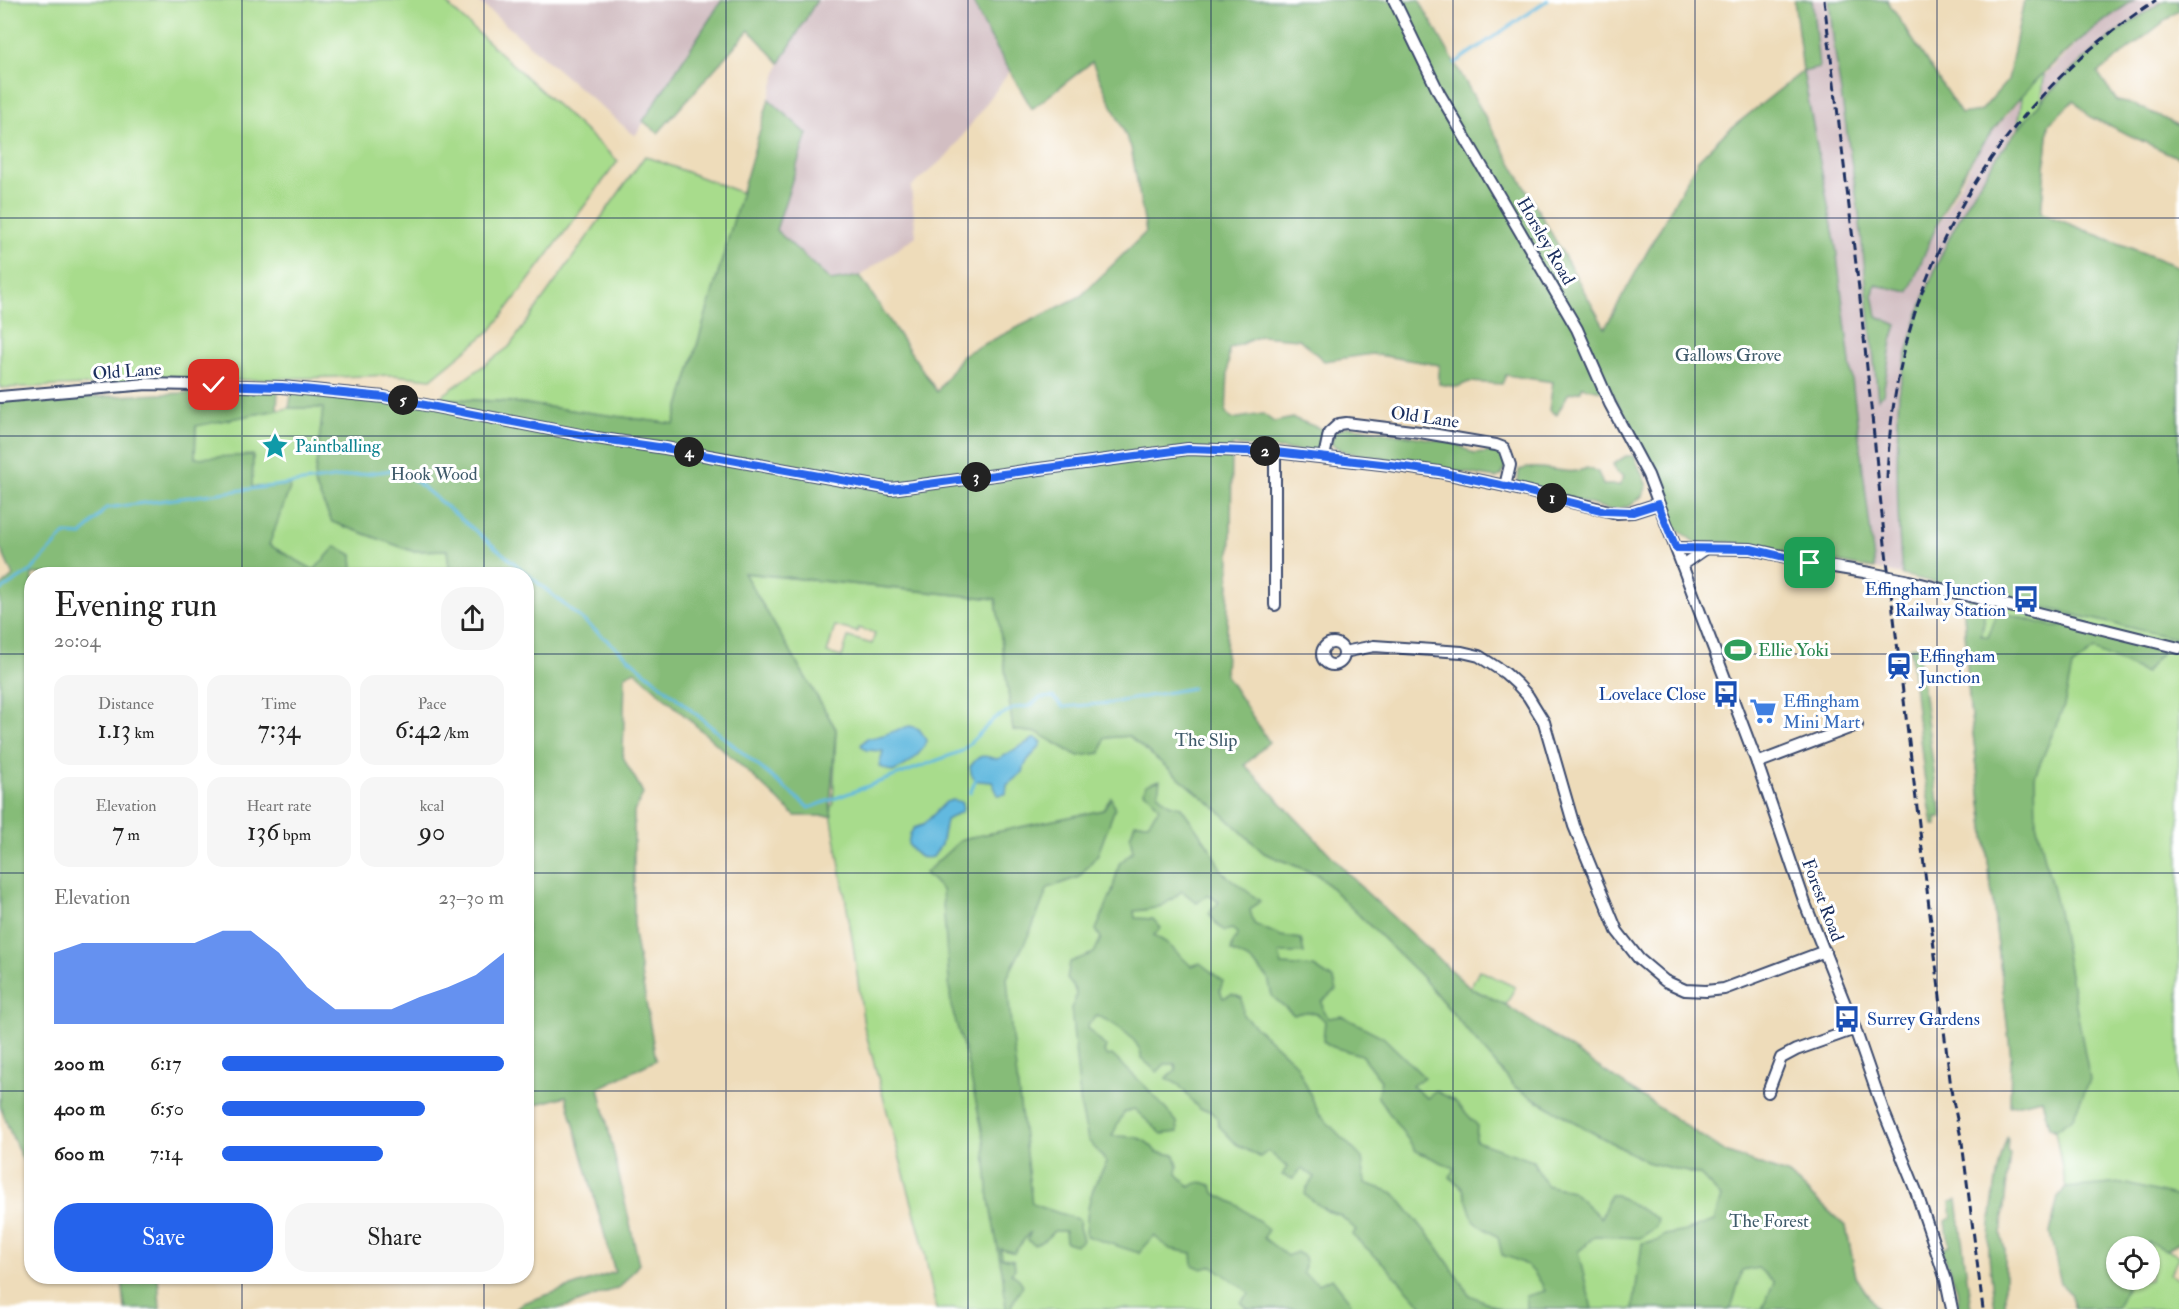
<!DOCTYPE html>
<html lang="en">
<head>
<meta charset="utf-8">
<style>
	:root { --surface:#fff; --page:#f6f6f6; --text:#222; --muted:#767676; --accent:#2563eb }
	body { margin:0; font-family:"IM FELL Double Pica",serif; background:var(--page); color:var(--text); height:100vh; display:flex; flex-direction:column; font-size:22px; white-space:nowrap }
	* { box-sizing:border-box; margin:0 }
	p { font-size:20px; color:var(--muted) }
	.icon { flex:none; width:33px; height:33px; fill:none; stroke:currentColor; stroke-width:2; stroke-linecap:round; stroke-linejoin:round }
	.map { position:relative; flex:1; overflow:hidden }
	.side { position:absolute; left:24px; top:567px; width:510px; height:717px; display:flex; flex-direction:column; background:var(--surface); border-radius:24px; box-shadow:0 2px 4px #0004 }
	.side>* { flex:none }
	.controls { position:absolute; left:2106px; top:1236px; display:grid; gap:12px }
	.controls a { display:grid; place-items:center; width:54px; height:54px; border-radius:50%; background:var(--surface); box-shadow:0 2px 4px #0004; font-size:30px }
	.pin { position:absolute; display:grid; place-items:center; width:51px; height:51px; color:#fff; margin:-26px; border-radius:12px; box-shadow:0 3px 9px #0006 }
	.km { position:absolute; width:30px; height:30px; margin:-15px; border-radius:50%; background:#222; color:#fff; font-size:16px; line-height:30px; text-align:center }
	.round { display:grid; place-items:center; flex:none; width:63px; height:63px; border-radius:24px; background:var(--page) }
	.headline { display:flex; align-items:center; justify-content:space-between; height:102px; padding:0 30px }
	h1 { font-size:33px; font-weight:600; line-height:45px }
	.stats { display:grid; grid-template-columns:repeat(3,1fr); gap:9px; height:102px; padding:6px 30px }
	.stats div { display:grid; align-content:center; border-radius:15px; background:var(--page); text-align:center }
	.stats b { font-size:26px; font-weight:600 }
	.stats small { font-size:16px; font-weight:400 }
	.stats p { font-size:16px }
	.chart { height:168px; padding:12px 30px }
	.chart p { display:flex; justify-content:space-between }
	.chart svg { width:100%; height:108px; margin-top:6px; fill:var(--accent); opacity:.7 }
	.button { display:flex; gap:12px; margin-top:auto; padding:12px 30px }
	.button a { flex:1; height:69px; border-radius:24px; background:var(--accent); color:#fff; font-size:24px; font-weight:600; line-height:69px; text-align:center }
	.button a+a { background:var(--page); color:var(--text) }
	ul { padding:0 30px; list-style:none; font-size:20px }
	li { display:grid; grid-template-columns:96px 72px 1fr; align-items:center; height:45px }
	li i { height:15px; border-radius:8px; background:var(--accent) }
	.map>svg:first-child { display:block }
</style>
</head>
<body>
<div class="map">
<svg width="2179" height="1309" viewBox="0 0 2179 1309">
	<rect width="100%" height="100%" fill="#fff"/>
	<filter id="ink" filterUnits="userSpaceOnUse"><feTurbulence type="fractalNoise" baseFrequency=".0167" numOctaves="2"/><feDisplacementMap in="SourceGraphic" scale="12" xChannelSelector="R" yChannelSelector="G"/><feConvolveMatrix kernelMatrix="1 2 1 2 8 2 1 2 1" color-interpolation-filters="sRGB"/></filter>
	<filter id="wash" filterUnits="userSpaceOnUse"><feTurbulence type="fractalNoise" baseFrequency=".008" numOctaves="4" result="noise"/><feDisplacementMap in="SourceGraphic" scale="24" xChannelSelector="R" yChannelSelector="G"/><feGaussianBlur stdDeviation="1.35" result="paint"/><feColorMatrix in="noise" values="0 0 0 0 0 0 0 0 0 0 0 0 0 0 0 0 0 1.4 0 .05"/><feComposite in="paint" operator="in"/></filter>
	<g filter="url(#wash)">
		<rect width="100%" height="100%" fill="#eedcba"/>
		<g fill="#d2bec2">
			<polygon points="477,0 722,0 722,1 635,136"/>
			<polygon points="817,0 972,0 986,30 1010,71 950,153 911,187 916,236 860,276 832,281 775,230 807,134 769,99 780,63"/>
			<polygon points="1794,0 1829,0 1834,46 1859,214 1865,282 1908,292 1931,238 1981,146 2023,96 2093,29 2131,2 2134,0 2165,0 2094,49 2042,99 2018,126 1986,172 1954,227 1929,283 1913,331 1899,394 1897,461 1902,575 1875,569 1836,247 1803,71"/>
		</g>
		<g fill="#a8dc8c" stroke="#628675" stroke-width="1.5" fill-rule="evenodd">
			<polygon points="0,0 445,0 452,9 618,161 493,328 431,379 393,375 0,388"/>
			<path d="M2049,18L2042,99L2049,124L2041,213L2179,267V1243L2167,1250L2179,1256L2170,1274L2179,1279V1309H2080L2058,1197L2066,1188L2055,1131L2049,1127L2042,1099H2034L2025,1060L2007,1021L1969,699L1964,610L1965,601L1969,599L2006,214L2026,69ZM2116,1246H2150V1280H2116Z"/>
			<polygon points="645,156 742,193 674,424 511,402 439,398 509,347"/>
			<polygon points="324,407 314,483 332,522 412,551 447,550 450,574 353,574 352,555 314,571 269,545 252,487 253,456 195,459 196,425 289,408"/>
			<path d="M743,573L996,599L1013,730L1038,733L1078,756L1104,738L1129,736L1216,808L1264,853L1318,875L1421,976L1516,1088L1590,1131L1647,1162L1700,1175H1789L1846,1227L1856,1277L1877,1309H936L922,1240L864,1026L853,944L830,807L833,805L836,729ZM835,626L857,632L858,628L875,633L872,644L848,637L842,657L827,653Z"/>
			<polygon points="1479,970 1515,987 1506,1005 1470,988"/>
		</g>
		<g fill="#86bc78" stroke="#50766b" stroke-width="1.5">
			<polygon points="722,0 817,0 780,63 749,30 658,133 643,121"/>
			<path d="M972,0H1419L1605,328L1698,160L1724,134L1803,71L1794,0H1812L1819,68L1803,72L1836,247L1875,569L1728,542L1696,543L1674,527L1642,451L1611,391H1602L1582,387L1581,391L1568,394L1557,415L1549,410L1553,382L1506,375L1502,384L1469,382L1457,387L1439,384V365L1372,354L1324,361L1299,339L1260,336L1229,349L1226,413L1232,419L1263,414L1274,422L1293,418L1324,430L1321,447L1313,452L1232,445L1231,536L1225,674L1269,742L1245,765L1365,891L1470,988L1506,1005L1725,1152L1789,1175L1846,1227L1856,1277L1877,1309H1762L1774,1282L1758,1268L1742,1271L1731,1309H1633L1642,1243L1657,1241L1665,1235L1686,1231L1714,1221L1721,1197L1700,1175L1647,1162L1590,1131L1516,1088L1421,976L1318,875L1264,853L1216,808L1129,736L1105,738L1101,753L1078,756L1038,733L1013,730L996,599L744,573L836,729L830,806L832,816H795L758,781L635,671L625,675L623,756C628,770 638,780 643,794L634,812V933L656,1060L599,1088L639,1264L620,1287L575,1304L556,1309H516L523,1303L615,1272L566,1096L527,1107L526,574H450L447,550L412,551L332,522L314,483L323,408H289L292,390L511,402L674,424L769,99L807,134L776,230L831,281L860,276L937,392L962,355L1081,296L1146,232L1131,147L1092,62L1032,109L986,30Z"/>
			<path d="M1829,0H1887L1961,114L1981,111L2008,80L2024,0H2134C2077,37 2022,89 1982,145C1950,189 1929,242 1909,292L1875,285L1873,294L1877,316L1897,325L1892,341L1883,394L1878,399L1859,214L1834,46Z"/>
			<path d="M2165,0H2179V10L2098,73L2117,101L2136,105L2179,126V158L2090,117L2074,100L2049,124L2041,213L2179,267V639L1902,575C1898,527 1896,478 1898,430C1898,418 1898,405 1899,394C1903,362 1913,331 1923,301C1967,176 2050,69 2165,0Z"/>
			<polygon points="278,389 277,410 196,426 195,458 253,455 252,487 291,485 269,545 314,570 336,546 352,555 353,574 32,574 31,1178 11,1134 0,1106 0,587 13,576 0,547 0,401"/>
			<polygon points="1348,426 1455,443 1474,454 1485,453 1496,450 1503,454 1506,464 1502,475 1496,478 1344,452 1331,444 1335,431"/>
			<path d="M1626,456H1634L1647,486L1642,496L1630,506L1611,510L1536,489L1518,482L1519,470C1542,462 1566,478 1587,468L1598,472L1603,485H1620L1624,476L1616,472L1613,464Z"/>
			<path d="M1969,599L1979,601C1986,614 1985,621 1981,635L1988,637L1998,611L2054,627L2068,626L2163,651L2145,673L2094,650L2072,667L2064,706L2035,776L2036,822L2058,911L2090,1080L2073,1117L2055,1130L2049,1127L2042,1099L2010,1106L2011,1058L1969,699L1964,610L1965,601Z"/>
			<polygon points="1921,646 1919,658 1938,802 1940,802 1942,818 1936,818 1937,825 1933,825 1924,775 1910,647"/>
			<path d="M1160,780L1158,794L1169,804L1181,807L1210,848L1223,873L1260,901L1250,910L1254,924L1281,936L1301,939L1304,953H1279L1282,965L1314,967L1334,980L1337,990L1322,1001L1323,1011L1329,1018L1342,1016L1383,1037L1424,1077L1412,1086L1427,1098L1436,1091L1455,1101L1477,1125L1476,1141L1533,1161L1546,1185L1572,1191L1601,1218L1610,1195H1616L1658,1219L1656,1227L1640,1238L1595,1236L1578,1252L1592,1309H1527L1526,1296L1545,1291C1535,1268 1525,1262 1502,1255L1498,1237L1474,1222L1463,1189L1450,1177L1454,1168L1416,1151L1377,1096L1381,1081L1361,1055L1333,1047L1323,1041L1325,1021C1316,1011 1305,1010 1294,1015L1272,996L1268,978L1250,960L1231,951L1233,942L1238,934L1232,929L1225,931L1217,925L1209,913L1219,902L1208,895L1197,903L1182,891C1164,907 1158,909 1134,911L1135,918L1153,919L1161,928L1154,935L1167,943L1191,966L1200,963L1223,981L1220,990L1223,998L1232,994L1242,998L1243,1015L1297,1065L1319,1114L1362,1158L1365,1183L1394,1193L1434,1242L1470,1295L1500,1309H1425L1386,1266L1352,1235L1356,1230L1340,1215L1327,1211L1305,1195L1306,1189L1314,1177L1302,1169L1293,1179L1282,1175L1287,1167L1268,1151L1260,1157L1236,1144L1218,1125L1217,1117L1211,1111L1199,1109L1179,1085L1166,1078L1176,1071L1175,1064H1165L1157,1072L1141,1058C1142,1040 1113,1022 1097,1016L1088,1024L1087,1028L1106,1047L1104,1052L1107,1056L1112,1055L1146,1087L1177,1122L1178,1132L1162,1134L1134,1109L1124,1112L1112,1136C1132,1137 1143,1134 1156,1152L1175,1155L1178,1166L1177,1174L1190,1187C1197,1181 1203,1181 1212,1186L1214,1193L1236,1204L1268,1229L1264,1238L1287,1256L1297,1252L1305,1257V1266L1303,1273L1319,1284L1332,1278L1350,1301L1352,1309H1248L1241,1302L1250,1293L1212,1266L1202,1269L1193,1265L1192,1253L1170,1249L1154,1236L1139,1253L1086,1236C1087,1203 1090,1190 1107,1162L1088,1140L1081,1108L1071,1008C1079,995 1077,990 1067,979L1070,962L1094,953L1101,938L1096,930L1112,892L1119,864L1133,851L1130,837L1135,823H1148L1159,808L1151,797L1144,792L1146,785Z"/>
			<polygon points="1111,797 1115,808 1098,854 1079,877 1048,888 1032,928 1007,978 1012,1037 1032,1204 1080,1220 1079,1227 1083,1240 1076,1245 1066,1242 1065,1231 1054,1231 1045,1240 1034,1245 1028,1240 1030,1232 1014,1253 1001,1249 1002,1258 1014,1260 1015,1269 1011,1273 1019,1279 1023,1285 1012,1304 1012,1309 1006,1309 1003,1277 989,1200 984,1139 966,1056 951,1006 942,890 925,873 962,839 1103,810"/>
			<path d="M2007,1137L2008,1139L2007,1151L2010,1153L2001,1235L2005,1250V1309H1995C1993,1290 1990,1272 1989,1253C1988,1223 1997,1165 2007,1137Z"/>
			<polygon points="2122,1183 2179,1197 2179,1243 2166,1250 2148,1242 2146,1246 2116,1246 2116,1280 2130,1280 2116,1309 2075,1309 2070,1293 2061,1284 2050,1233 2058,1197 2066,1188"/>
			<polygon points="1957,1200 1971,1309 1959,1309 1957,1289 1941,1249 1949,1245 1946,1221 1952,1217 1950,1202"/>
			<polygon points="122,1277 158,1277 160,1309 125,1309"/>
		</g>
		<g fill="#62b9df" stroke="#3e749e" stroke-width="1.5">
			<path d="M910,726L919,729L927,740C919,757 909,765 892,772L879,766L883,751L866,750L861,745L867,738C882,738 896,729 910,726Z"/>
			<path d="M1035,738L1042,742C1036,756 1027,754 1023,772L1007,785L1006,794L998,795L992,782L978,781L972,777L970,767C981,752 982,756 998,759Z"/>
			<path d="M953,800L961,802L963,808L961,812L946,820L941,845L933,857C920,860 915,855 908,844L910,834L914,828L923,825L946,802Z"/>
		</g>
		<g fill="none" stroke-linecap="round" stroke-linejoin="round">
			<g stroke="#62b9df" stroke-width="3">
				<polyline points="1455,63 1548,0"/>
				<polyline points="0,591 31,571 65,534 82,535 106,508 401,469 809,808 962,751 995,718 1015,708 1030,706 1040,698 1053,697 1063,707 1111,703 1192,688"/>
				<polyline points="970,793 976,779"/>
			</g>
		</g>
	</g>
	<g filter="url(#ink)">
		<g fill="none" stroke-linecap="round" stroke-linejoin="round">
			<defs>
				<g id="minor">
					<polyline points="1394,0 1439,93 1577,329 1610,404 1648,475 1757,763 1806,906 1855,1029 1883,1110 1916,1191 1946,1280 1952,1309"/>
					<polyline points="0,397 147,384 282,387 384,397 596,438 665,448 891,489 1188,449 1275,452 1390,465 1439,472 1505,486 1617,513 1633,512 1658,504"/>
					<polyline points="1324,457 1329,433 1339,424 1346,423 1420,432 1496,445 1504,448 1510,465 1505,486"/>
					<polyline points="1676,548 1751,549 1822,565 1870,573"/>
					<polyline points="1682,565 1705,549"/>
					<polyline points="1905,580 2179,648"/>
					<polyline points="1275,605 1275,452"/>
					<circle cx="1333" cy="654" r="11"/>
					<polyline points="1344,652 1374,646 1462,652 1479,656 1505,673 1517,684 1528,696 1544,722 1574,826 1617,931 1639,959 1665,981 1685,990 1706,991 1724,989 1825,951"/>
					<polyline points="1757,763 1857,725"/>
					<polyline points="1768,1092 1781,1058 1796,1050 1855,1029"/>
				</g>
			</defs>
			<use href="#minor" stroke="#3b496c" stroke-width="14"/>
			<use href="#minor" stroke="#fff" stroke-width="10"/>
			<g stroke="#1b2f5e" stroke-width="3" stroke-dasharray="9 4.5" stroke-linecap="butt">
				<polyline points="1824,0 1859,289 1885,544 1932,931 1952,1096 1962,1142 1983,1309"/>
				<path d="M1887,479C1893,280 1990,109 2156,0"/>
			</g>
			<defs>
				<polyline id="minor-bridge" points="1870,573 1905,580"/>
			</defs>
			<use href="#minor-bridge" stroke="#3b496c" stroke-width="14" stroke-linecap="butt"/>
			<use href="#minor-bridge" stroke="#fff" stroke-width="10"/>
		</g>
	</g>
	<g fill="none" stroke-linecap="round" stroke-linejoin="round" filter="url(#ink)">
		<defs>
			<polyline id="route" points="214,385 282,387 384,397 596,438 665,448 891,489 1188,449 1275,452 1390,465 1439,472 1505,486 1605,511 1633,512 1658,504 1676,548 1751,549 1810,563"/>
		</defs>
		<use href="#route" stroke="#fff" stroke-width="12"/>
		<use href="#route" stroke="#2563eb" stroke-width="8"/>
	</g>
	<path fill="none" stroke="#1b2f5e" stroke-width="1.5" stroke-opacity="0.55" d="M242,0V574M484,0V574M726,0V1309M968,0V1309M1211,0V1309M1453,0V1309M1695,0V1309M1937,0V1309M0,218H2179M0,436H2179M0,654H32M526,654H2179M0,873H32M526,873H2179M0,1091H32M526,1091H2179M242,1276V1309M484,1276V1309"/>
	<defs>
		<symbol id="sight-bare" viewBox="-9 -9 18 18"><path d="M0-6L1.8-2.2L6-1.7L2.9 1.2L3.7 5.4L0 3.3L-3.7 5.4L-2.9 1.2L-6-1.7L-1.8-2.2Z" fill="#0f9aa8" stroke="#fff" stroke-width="2.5" paint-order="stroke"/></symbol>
		<symbol id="bus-bare" viewBox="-9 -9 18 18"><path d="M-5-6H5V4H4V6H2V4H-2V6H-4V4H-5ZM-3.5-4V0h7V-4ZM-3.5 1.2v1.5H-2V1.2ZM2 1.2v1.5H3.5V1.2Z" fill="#1a4fb4" stroke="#fff" stroke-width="2.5" paint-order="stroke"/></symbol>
		<symbol id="stadium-bare" viewBox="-9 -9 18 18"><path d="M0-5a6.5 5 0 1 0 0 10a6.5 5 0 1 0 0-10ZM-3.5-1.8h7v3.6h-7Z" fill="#2e9e5b" stroke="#fff" stroke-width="2.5" paint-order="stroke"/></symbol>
		<symbol id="station-bare" viewBox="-9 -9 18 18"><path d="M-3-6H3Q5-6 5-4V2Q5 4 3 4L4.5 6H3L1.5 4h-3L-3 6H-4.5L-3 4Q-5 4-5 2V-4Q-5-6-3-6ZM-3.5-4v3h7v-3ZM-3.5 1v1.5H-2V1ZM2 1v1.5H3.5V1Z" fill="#1a4fb4" stroke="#fff" stroke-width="2.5" paint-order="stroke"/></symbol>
		<symbol id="supermarket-bare" viewBox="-9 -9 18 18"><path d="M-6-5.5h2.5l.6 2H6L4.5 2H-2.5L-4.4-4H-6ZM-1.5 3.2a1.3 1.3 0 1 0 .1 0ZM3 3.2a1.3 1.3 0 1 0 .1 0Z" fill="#3f7fe0" stroke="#fff" stroke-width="2.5" paint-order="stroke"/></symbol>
	</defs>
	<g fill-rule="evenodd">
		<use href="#sight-bare" x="256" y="427" width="38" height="38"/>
		<use href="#bus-bare" x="2007" y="580" width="38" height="38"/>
		<use href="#stadium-bare" x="1719" y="631" width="38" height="38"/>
		<use href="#station-bare" x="1880" y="647" width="38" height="38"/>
		<use href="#bus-bare" x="1707" y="675" width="38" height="38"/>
		<use href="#supermarket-bare" x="1744" y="692" width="38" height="38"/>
		<use href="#bus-bare" x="1828" y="1000" width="38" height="38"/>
	</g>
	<g text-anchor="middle" stroke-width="6" stroke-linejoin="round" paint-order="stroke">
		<g font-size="18" fill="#1b2f5e" stroke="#fff">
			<text transform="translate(1546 241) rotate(60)" y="6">Horsley Road</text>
			<text transform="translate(127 371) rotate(-4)" y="6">Old Lane</text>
			<text transform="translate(1425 417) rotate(8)" y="6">Old Lane</text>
			<text transform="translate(1823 900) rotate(69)" y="6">Forest Road</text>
		</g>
		<g font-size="18" fill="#3e5a6a" stroke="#fff">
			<text x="1728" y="361">Gallows Grove</text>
			<text x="434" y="480">Hook Wood</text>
			<text x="1206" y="746">The Slip</text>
			<text x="1769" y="1227">The Forest</text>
		</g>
		<g font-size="18" fill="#0d838f" stroke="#fff" text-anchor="start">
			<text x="295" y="452">Paintballing</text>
		</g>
		<g font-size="18" fill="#164399" stroke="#fff" text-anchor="end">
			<text x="2006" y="595">Effingham Junction<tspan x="2006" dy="21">Railway Station</tspan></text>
			<text x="1919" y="662" text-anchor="start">Effingham<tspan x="1919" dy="21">Junction</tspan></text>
			<text x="1706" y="700">Lovelace Close</text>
			<text x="1867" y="1025" text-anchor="start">Surrey Gardens</text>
		</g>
		<g font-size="18" fill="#27864d" stroke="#fff" text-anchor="start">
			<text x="1758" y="656">Ellie Yoki</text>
		</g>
		<g font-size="18" fill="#366cbe" stroke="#fff" text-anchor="start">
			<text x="1783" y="707">Effingham<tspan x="1783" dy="21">Mini Mart</tspan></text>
		</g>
	</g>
</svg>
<div class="controls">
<a><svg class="icon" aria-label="locate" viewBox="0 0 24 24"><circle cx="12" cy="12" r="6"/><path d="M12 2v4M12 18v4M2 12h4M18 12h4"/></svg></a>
</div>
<div class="pin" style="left:1810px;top:563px;background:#1e9e55"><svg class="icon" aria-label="arrive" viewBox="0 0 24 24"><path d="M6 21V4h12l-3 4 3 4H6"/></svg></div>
<div class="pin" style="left:214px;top:385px;background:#d93025"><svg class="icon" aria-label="check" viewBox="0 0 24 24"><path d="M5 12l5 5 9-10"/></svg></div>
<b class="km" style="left:1552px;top:498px">1</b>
<b class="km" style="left:1265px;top:451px">2</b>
<b class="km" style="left:976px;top:477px">3</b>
<b class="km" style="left:689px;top:452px">4</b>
<b class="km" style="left:403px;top:400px">5</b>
<section class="side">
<div class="headline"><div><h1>Evening run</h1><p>20:04</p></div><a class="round"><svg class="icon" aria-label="share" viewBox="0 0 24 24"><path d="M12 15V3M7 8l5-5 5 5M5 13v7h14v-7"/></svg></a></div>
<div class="stats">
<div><p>Distance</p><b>1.13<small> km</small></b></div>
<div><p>Time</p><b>7:34</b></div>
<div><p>Pace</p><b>6:42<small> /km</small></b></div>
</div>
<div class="stats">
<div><p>Elevation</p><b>7<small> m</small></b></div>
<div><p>Heart rate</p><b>136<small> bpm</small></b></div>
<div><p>kcal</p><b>90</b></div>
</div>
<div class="chart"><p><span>Elevation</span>23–30 m</p>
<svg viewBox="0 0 160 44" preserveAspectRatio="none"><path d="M0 44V15L10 11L20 11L30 11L40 11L50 11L60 6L70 6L80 15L90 29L100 38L110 38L120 38L130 33L140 29L150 24L160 15V44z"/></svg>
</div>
<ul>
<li><b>200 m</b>6:17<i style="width:100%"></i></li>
<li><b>400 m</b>6:50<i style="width:72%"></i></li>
<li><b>600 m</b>7:14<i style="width:57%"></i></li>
</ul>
<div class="button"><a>Save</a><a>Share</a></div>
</section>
</div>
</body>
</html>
